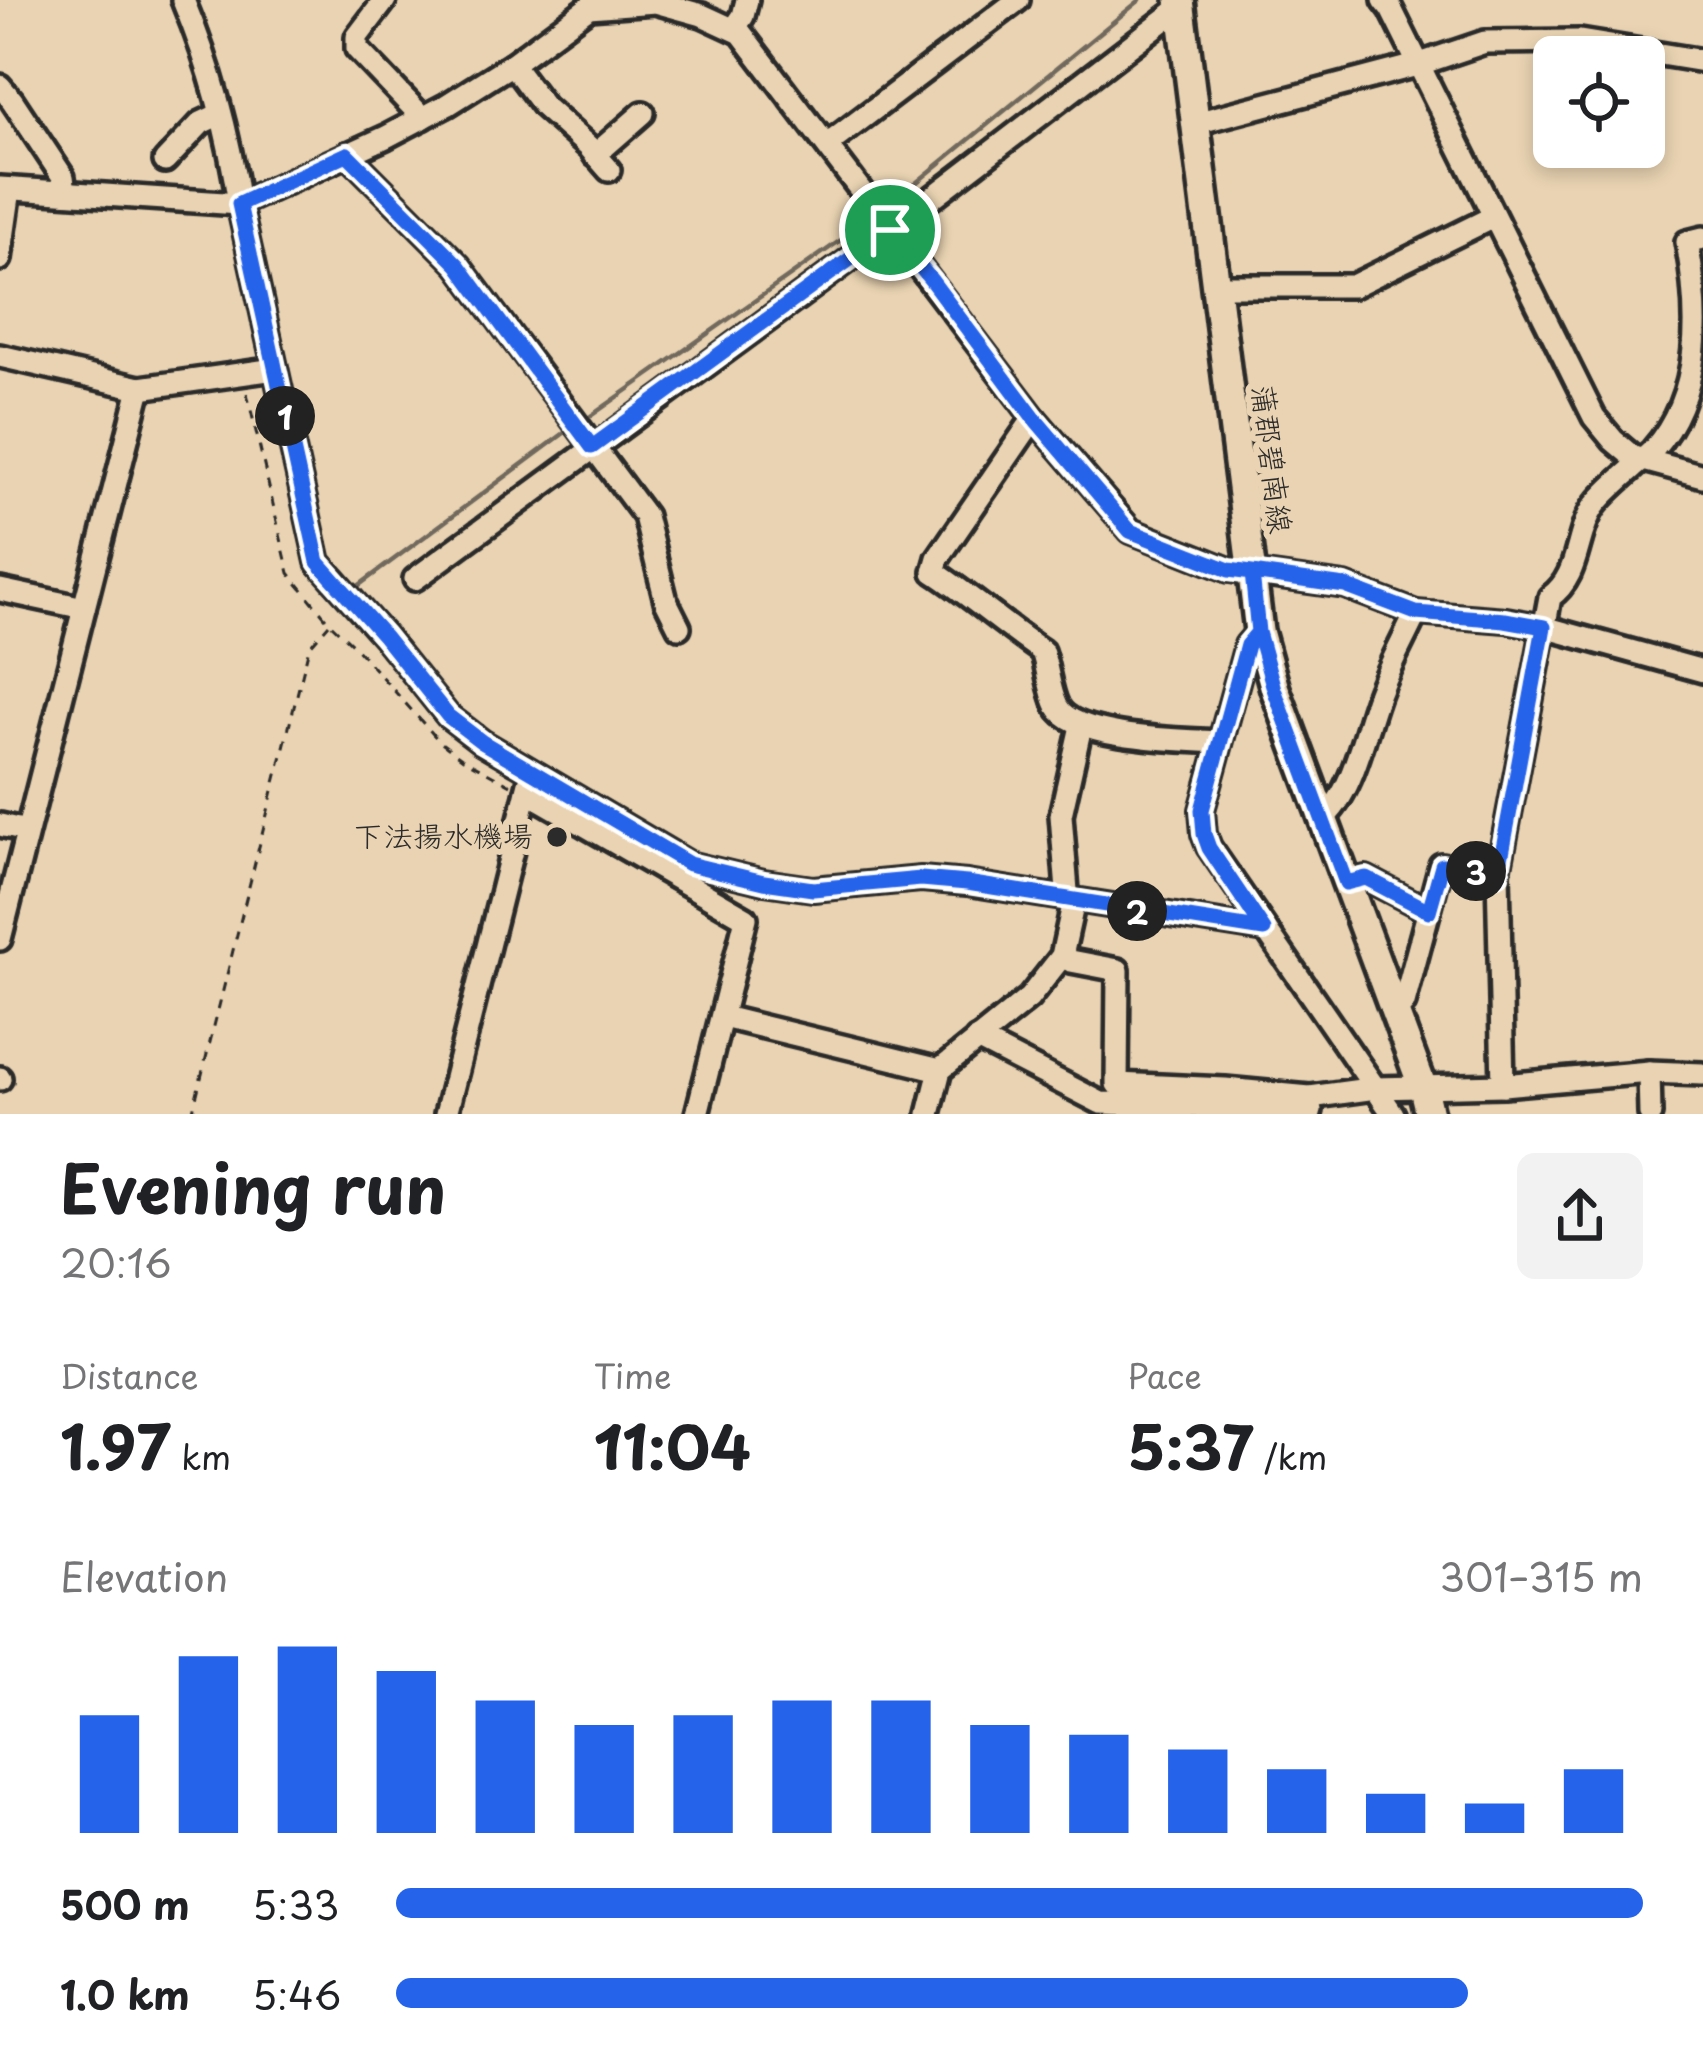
<!DOCTYPE html>
<html lang="en">
<head>
<meta charset="utf-8">
<style>
	:root { --surface:#fff; --page:#f2f2f2; --text:#202124; --muted:#757577; --accent:#2563eb }
	body { margin:0; font-family:"Playpen Sans","Klee One",sans-serif; background:var(--page); color:var(--text); height:100vh; display:flex; flex-direction:column; font-size:45px; white-space:nowrap }
	* { box-sizing:border-box; margin:0 }
	p { font-size:39px; color:var(--muted) }
	.icon { flex:none; width:66px; height:66px; fill:none; stroke:currentColor; stroke-width:2; stroke-linecap:round; stroke-linejoin:round }
	.map { position:relative; height:1114px; overflow:hidden }
	.drawer { display:flex; flex-direction:column; background:var(--surface); flex:1 }
	.drawer>* { flex:none }
	.tools { position:absolute; left:1533px; top:36px; display:grid; gap:24px }
	.tools a { display:grid; place-items:center; width:132px; height:132px; border-radius:18px; background:var(--surface); box-shadow:0 6px 18px #0003; font-size:60px }
	.pin { position:absolute; display:grid; place-items:center; width:102px; height:102px; color:#fff; margin:-51px; border:6px solid #fff; border-radius:50%; box-shadow:0 3px 12px #0007 }
	.km { position:absolute; width:60px; height:60px; margin:-30px; border-radius:50%; background:#222; color:#fff; font-size:33px; line-height:60px; text-align:center }
	.round { display:grid; place-items:center; flex:none; width:126px; height:126px; border-radius:18px; background:var(--page) }
	.headline { display:flex; align-items:center; justify-content:space-between; height:204px; padding:0 60px }
	h1 { font-size:66px; font-weight:700; line-height:90px }
	.stats { display:grid; grid-template-columns:repeat(3,1fr); gap:18px; height:204px; padding:12px 60px }
	.stats div { display:grid; align-content:center }
	.stats b { font-size:60px; font-weight:700 }
	.stats small { font-size:33px; font-weight:400 }
	.stats p { font-size:33px }
	.chart { height:336px; padding:24px 60px }
	.chart p { display:flex; justify-content:space-between }
	.chart svg { width:100%; height:216px; margin-top:12px; stroke:var(--accent); stroke-width:6 }
	ul { padding:0 60px; list-style:none; font-size:39px }
	li { display:grid; grid-template-columns:192px 144px 1fr; align-items:center; height:90px }
	li i { height:30px; border-radius:15px; background:var(--accent) }
	.map>svg:first-child { display:block }
</style>
</head>
<body>
<div class="map">
<svg width="1703" height="1114" viewBox="0 0 1703 1114">
	<rect width="100%" height="100%" fill="#e9d3b2"/>
	<filter id="ink" filterUnits="userSpaceOnUse"><feTurbulence type="fractalNoise" baseFrequency=".00833" numOctaves="2"/><feDisplacementMap in="SourceGraphic" scale="24" xChannelSelector="R" yChannelSelector="G"/><feConvolveMatrix kernelMatrix="1 2 1 2 8 2 1 2 1" color-interpolation-filters="sRGB"/></filter>
	<g filter="url(#ink)">
		<g fill="none" stroke-linecap="round" stroke-linejoin="round">
			<g stroke="#71695d" stroke-width="4.5">
				<polyline points="884,209 1140,0"/>
				<polyline points="585,420 875,216"/>
				<polyline points="354,589 571,428"/>
			</g>
			<defs>
				<g id="minor">
					<path d="M183,0C210,65 229,134 239,204L318,562L384,636L448,716L482,742L689,864L764,882L813,889L921,879L967,883L1265,930"/>
					<polyline points="385,0 357,37 357,49 423,118"/>
					<polyline points="1384,0 1391,9 1594,417 1613,440 1633,457 1703,476"/>
					<polyline points="734,29 743,16 747,0"/>
					<polyline points="512,64 544,107 589,147 609,170"/>
					<polyline points="0,86 12,100 63,177 65,192"/>
					<polyline points="1196,123 1417,65 1485,42 1580,41 1703,61"/>
					<polyline points="827,145 1018,0"/>
					<polyline points="347,154 458,265 645,516 666,601 679,627"/>
					<polyline points="595,155 643,113"/>
					<polyline points="165,161 201,123 220,114"/>
					<polyline points="0,188 239,204 386,137 447,105 512,64 589,7 655,2 702,15 741,33 1034,418 1131,531 1229,570 1345,586 1416,613 1506,620 1544,627 1703,671"/>
					<polyline points="0,259 10,189"/>
					<polyline points="1216,286 1353,286 1493,217"/>
					<polyline points="0,356 140,388 275,369"/>
					<path d="M1034,418L938,558L934,572C971,596 1005,626 1042,651C1048,668 1049,690 1057,706C1074,739 1184,740 1219,742"/>
					<polyline points="415,579 890,230 1181,7"/>
					<polyline points="0,590 84,608"/>
					<polyline points="1259,631 1247,645 1202,810 1204,834 1209,847 1393,1114"/>
					<polyline points="527,792 746,918 697,1114"/>
					<path d="M1323,818C1354,793 1365,727 1380,690C1390,664 1404,639 1416,613"/>
					<polyline points="0,825 27,831"/>
					<polyline points="1346,882 1366,878 1429,911"/>
					<polyline points="0,939 140,388"/>
					<polyline points="1062,956 1071,961 1118,970 1117,1084 1225,1089 1310,1097 1376,1088 1503,1085 1649,1072 1703,1074"/>
					<polyline points="1393,1009 1399,1008 1404,1003 1441,865 1498,875"/>
					<polyline points="723,1017 940,1070"/>
					<polyline points="977,1039 1101,1103 1311,1110 1310,1114"/>
					<polyline points="1649,1072 1650,1114"/>
					<polyline points="0,1078 0,1079"/>
					<path d="M1503,1085L1498,873L1550,597C1580,576 1575,536 1593,508C1605,490 1637,466 1653,450C1703,393 1700,314 1687,242L1703,238"/>
					<polyline points="446,1114 529,783"/>
					<polyline points="929,1114 940,1070 1029,998 1062,956 1072,910 1067,891 1061,815 1081,726"/>
				</g>
				<polyline id="major" points="1180,0 1259,631 1275,689 1423,1088 1429,1114"/>
			</defs>
			<use href="#minor" stroke="#2b2b2b" stroke-width="30"/>
			<use href="#major" stroke="#2b2b2b" stroke-width="36"/>
			<g stroke="#2b2b2b" stroke-width="3" stroke-dasharray="9 9" stroke-linecap="butt">
				<polyline points="247,393 289,573 330,623 355,647 440,742 463,759 511,785"/>
				<polyline points="192,1114 309,647 329,624"/>
			</g>
			<use href="#minor" stroke="#e9d3b2" stroke-width="21"/>
			<use href="#major" stroke="#e9d3b2" stroke-width="27"/>
		</g>
	</g>
	<g fill="none" stroke-linecap="round" stroke-linejoin="round" filter="url(#ink)">
		<defs>
			<polyline id="route" points="890,230 592,447 458,265 347,154 239,204 318,562 384,636 448,716 482,742 689,864 764,882 813,889 921,879 967,883 1264,930 1209,848 1204,834 1202,810 1247,645 1258,632 1252,573 1345,586 1416,613 1505,620 1544,627 1498,875 1442,865 1429,911 1366,878 1346,883 1274,689 1258,632 1252,573 1229,570 1130,531 1034,418 931,280 890,230"/>
		</defs>
		<use href="#route" stroke="#fff" stroke-width="24"/>
		<use href="#route" stroke="#2563eb" stroke-width="15"/>
	</g>
	<circle fill="#2b2b2b" stroke="#e9d3b2" stroke-width="4.5" cx="557" cy="837" r="12"/>
	<g text-anchor="middle" stroke-width="12" stroke-linejoin="round" paint-order="stroke">
		<g font-size="30" fill="#2b2b2b" stroke="#e9d3b2">
			<text transform="translate(1271 459) rotate(83)" y="10">蒲郡碧南線</text>
		</g>
		<g font-size="30" fill="#2b2b2b" stroke="#e9d3b2" text-anchor="end">
			<text x="533" y="847">下法揚水機場</text>
		</g>
	</g>
</svg>
<div class="tools">
<a><svg class="icon" aria-label="locate" viewBox="0 0 24 24"><circle cx="12" cy="12" r="6"/><path d="M12 2v4M12 18v4M2 12h4M18 12h4"/></svg></a>
</div>
<div class="pin" style="left:890px;top:230px;background:#1e9e55"><svg class="icon" aria-label="arrive" viewBox="0 0 24 24"><path d="M6 21V4h12l-3 4 3 4H6"/></svg></div>
<b class="km" style="left:285px;top:416px">1</b>
<b class="km" style="left:1137px;top:911px">2</b>
<b class="km" style="left:1476px;top:871px">3</b>
</div>
<section class="drawer">
<div class="headline"><div><h1>Evening run</h1><p>20:16</p></div><a class="round"><svg class="icon" aria-label="share" viewBox="0 0 24 24"><path d="M12 15V3M7 8l5-5 5 5M5 13v7h14v-7"/></svg></a></div>
<div class="stats">
<div><p>Distance</p><b>1.97<small> km</small></b></div>
<div><p>Time</p><b>11:04</b></div>
<div><p>Pace</p><b>5:37<small> /km</small></b></div>
</div>
<div class="chart"><p><span>Elevation</span>301–315 m</p>
<svg viewBox="0 0 160 44" preserveAspectRatio="none"><path d="M5 44V20M15 44V8M25 44V6M35 44V11M45 44V17M55 44V22M65 44V20M75 44V17M85 44V17M95 44V22M105 44V24M115 44V27M125 44V31M135 44V36M145 44V38M155 44V31"/></svg>
</div>
<ul>
<li><b>500 m</b>5:33<i style="width:100%"></i></li>
<li><b>1.0 km</b>5:46<i style="width:86%"></i></li>
</ul>
</section>
</body>
</html>
